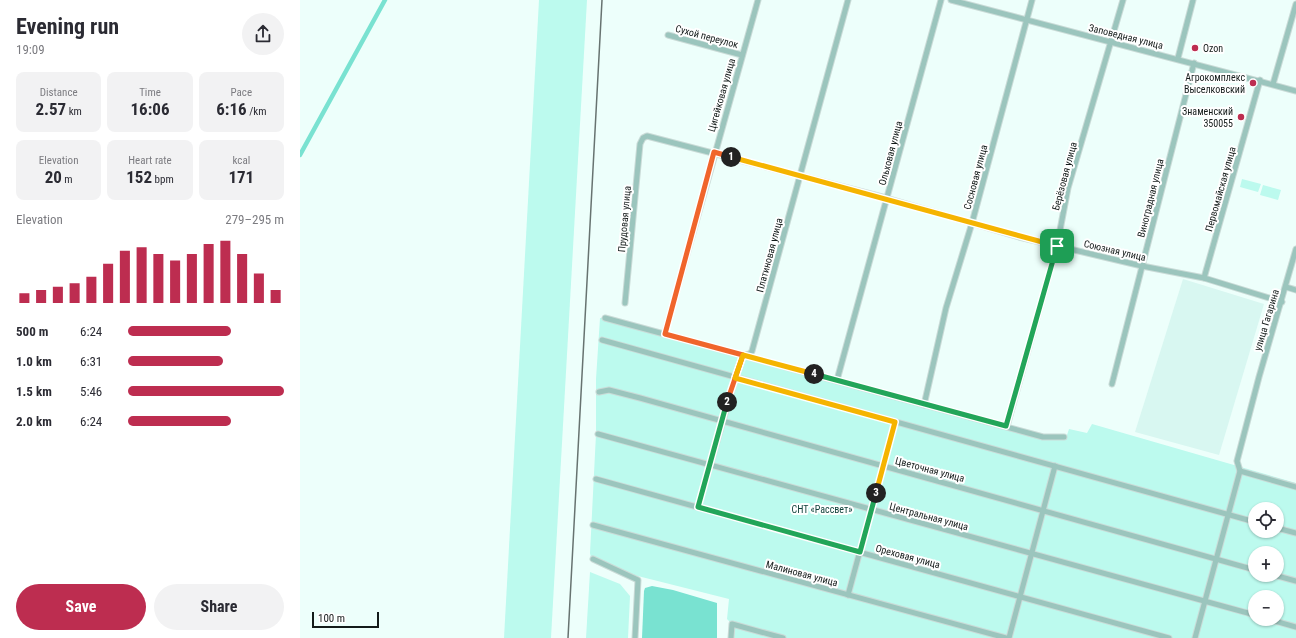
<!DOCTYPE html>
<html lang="en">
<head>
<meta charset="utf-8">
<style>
	:root { --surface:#fff; --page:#f2f2f3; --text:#2b2b33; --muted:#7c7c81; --accent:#bd2d50 }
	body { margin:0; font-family:"Roboto Condensed",sans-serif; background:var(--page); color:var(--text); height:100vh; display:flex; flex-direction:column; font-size:15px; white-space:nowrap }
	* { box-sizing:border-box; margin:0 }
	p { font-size:13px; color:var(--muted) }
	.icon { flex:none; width:22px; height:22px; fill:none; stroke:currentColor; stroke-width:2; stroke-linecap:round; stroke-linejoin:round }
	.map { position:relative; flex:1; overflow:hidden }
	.side { display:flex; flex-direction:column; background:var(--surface); width:300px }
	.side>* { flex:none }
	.tools { position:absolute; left:948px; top:502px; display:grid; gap:8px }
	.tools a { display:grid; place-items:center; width:36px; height:36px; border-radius:50%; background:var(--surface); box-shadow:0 1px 3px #0004; font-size:20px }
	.scale { position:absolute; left:12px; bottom:10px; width:67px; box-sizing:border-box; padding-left:4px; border:2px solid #141b1a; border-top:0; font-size:11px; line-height:14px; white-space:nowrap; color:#141b1a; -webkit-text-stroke:3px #fff; paint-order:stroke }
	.pin { position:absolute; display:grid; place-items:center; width:34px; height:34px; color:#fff; margin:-17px; border-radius:8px; box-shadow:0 2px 6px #0006 }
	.km { position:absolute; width:20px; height:20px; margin:-10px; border-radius:50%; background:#222; color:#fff; font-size:11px; line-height:20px; text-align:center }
	.round { display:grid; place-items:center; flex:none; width:42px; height:42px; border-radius:21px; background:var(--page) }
	.headline { display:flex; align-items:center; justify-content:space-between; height:68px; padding:0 16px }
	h1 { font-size:22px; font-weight:700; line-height:30px }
	.figures { display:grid; grid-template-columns:repeat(3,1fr); gap:6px; height:68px; padding:4px 16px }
	.figures div { display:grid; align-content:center; border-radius:8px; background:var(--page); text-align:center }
	.figures b { font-size:17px; font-weight:700 }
	.figures small { font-size:11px; font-weight:400 }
	.figures p { font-size:11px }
	.chart { height:112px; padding:8px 16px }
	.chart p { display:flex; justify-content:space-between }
	.chart svg { width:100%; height:72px; margin-top:4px; stroke:var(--accent); stroke-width:6 }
	.primary-button { display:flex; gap:8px; margin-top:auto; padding:8px 16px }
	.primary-button a { flex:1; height:46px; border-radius:24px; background:var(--accent); color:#fff; font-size:16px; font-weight:700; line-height:46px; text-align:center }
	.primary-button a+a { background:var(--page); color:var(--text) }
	ul { padding:0 16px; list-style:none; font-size:13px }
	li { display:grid; grid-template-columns:64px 48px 1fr; align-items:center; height:30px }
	li i { height:10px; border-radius:5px; background:var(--accent) }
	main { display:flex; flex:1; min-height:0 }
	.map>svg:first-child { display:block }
</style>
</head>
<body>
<main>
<section class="side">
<div class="headline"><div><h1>Evening run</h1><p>19:09</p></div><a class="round"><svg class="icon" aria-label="share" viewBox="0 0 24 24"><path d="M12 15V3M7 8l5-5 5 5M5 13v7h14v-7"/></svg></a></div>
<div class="figures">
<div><p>Distance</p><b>2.57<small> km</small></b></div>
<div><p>Time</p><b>16:06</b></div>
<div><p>Pace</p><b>6:16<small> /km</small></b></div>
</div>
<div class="figures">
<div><p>Elevation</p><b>20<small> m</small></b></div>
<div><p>Heart rate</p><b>152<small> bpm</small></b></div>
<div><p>kcal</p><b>171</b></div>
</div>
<div class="chart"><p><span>Elevation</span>279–295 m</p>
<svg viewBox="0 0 160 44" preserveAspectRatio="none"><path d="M5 44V38M15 44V36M25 44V34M35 44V32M45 44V28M55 44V20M65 44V12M75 44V10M85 44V14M95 44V18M105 44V14M115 44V8M125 44V6M135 44V14M145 44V26M155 44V36"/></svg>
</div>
<ul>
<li><b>500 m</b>6:24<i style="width:66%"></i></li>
<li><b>1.0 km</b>6:31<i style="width:61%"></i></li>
<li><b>1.5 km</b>5:46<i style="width:100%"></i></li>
<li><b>2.0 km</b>6:24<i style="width:66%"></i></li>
</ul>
<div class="primary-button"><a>Save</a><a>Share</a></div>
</section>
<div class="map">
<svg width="996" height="638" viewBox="0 0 996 638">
	<rect width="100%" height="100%" fill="#edfffb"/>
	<polygon fill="#d8f7f1" points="883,279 964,304 919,455 835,432"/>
	<g fill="#bcfaee" fill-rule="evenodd">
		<polygon points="239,0 287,0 251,638 204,638"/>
		<polygon points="942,179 961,184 958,192 940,187"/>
		<polygon points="963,185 981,190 978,200 960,195"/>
		<path d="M300,318H305L743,437L766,438L769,429L787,433L792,424L996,483V638H431L432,624L427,619L429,599L310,569L302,566L291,558L290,553L296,434V379ZM955,509H977V531H955ZM955,553H977V575H955ZM955,597H977V619H955Z"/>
		<polygon points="290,572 320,584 330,596 328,638 286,638"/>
	</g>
	<polygon fill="#79e2d1" points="352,586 373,590 417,603 417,638 342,638 344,591 345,588"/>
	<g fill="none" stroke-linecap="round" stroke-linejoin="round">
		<polyline stroke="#79e2d1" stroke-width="4.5" points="0,155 85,0"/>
		<defs>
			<g id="minor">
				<polyline points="651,0 996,91"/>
				<polyline points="368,35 442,55"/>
				<polyline points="878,58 893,0"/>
				<polyline points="973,84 996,4"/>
				<polyline points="904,278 960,80"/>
				<polyline points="986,287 996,290"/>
				<polyline points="325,303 340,144 343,138 347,136 586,198 719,237 842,266 904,278 982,302"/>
				<polyline points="305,318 743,437 764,437"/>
				<polyline points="365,333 458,0"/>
				<polyline points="302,340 955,522"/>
				<polyline points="537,380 641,0"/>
				<polyline points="812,384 894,63"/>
				<polyline points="299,392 309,390 340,398 955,570"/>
				<polyline points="624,405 646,308 672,223 732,0"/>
				<polyline points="707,426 757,246 768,188 823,0"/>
				<polyline points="298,434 955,615"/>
				<polyline points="940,471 996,487"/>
				<polyline points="296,479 869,638"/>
				<polyline points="398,507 439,365 443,355 450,354 452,351 548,0"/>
				<polyline points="293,525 706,638"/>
				<polyline points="977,528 996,533"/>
				<polyline points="293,559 338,580 335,638"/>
				<polyline points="974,575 996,581"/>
				<polyline points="548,595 595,422"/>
				<polyline points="968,619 996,627"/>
				<polyline points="431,638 432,624 483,638"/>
				<polyline points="709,638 755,466"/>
				<polyline points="895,638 940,471 937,461 959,377 996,249"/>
			</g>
		</defs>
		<use href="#minor" stroke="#cadbd7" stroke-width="7"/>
		<use href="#minor" stroke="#9bc5bd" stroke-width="5"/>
		<polyline stroke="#677370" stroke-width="1.5" points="268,638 302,0"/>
	</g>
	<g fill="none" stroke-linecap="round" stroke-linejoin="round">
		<defs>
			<polyline id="split-1" points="431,157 757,246"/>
			<polyline id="split-2" points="427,402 443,355 365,334 414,152 431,157"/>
			<polyline id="split-3" points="427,402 398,507 560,552 576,493"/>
			<polyline id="split-4" points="514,374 443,355 435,378 595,422 576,493"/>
			<polyline id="split-5" points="514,374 706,426 757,246"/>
		</defs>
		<use href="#split-1" stroke="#fff" stroke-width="8"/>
		<use href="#split-2" stroke="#fff" stroke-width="8"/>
		<use href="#split-3" stroke="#fff" stroke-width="8"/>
		<use href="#split-4" stroke="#fff" stroke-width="8"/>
		<use href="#split-5" stroke="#fff" stroke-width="8"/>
		<use href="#split-1" stroke="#f5b400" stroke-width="5"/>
		<use href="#split-2" stroke="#f0652b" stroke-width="5"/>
		<use href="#split-3" stroke="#22a559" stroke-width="5"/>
		<use href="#split-4" stroke="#f5b400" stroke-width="5"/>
		<use href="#split-5" stroke="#22a559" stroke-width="5"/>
	</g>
	<g fill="#bd2d50" stroke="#fff" stroke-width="1.5">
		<circle cx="895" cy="48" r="4"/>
		<circle cx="953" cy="83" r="4"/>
		<circle cx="941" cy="117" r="4"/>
	</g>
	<g text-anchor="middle" stroke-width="4" stroke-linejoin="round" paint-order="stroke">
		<g font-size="10" fill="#141b1a" stroke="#fff">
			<text transform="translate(407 36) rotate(15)" y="4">Сухой переулок</text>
			<text transform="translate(826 36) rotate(14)" y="4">Заповедная улица</text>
			<text transform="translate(421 95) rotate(-74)" y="4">Цигейковая улица</text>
			<text transform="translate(590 153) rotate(-75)" y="4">Ольховая улица</text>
			<text transform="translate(764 176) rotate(-75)" y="4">Берёзовая улица</text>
			<text transform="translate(675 177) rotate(-75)" y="4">Сосновая улица</text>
			<text transform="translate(920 189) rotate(-74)" y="4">Первомайская улица</text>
			<text transform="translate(850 198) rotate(-76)" y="4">Виноградная улица</text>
			<text transform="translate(324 219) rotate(-85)" y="4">Прудовая улица</text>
			<text transform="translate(815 250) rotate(13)" y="4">Союзная улица</text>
			<text transform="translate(469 255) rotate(-75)" y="4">Платиновая улица</text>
			<text transform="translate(966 320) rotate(-73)" y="4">улица Гагарина</text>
			<text transform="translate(630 469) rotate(15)" y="4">Цветочная улица</text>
			<text transform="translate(629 516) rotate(15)" y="4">Центральная улица</text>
			<text transform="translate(608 556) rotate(15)" y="4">Ореховая улица</text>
			<text transform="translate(502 573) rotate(15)" y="4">Малиновая улица</text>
		</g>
		<g font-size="10" fill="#141b1a" stroke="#fff" text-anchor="end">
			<text x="903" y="52" text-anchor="start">Ozon</text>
			<text x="945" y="81">Агрокомплекс<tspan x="945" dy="12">Выселковский</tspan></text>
			<text x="933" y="115">Знаменский<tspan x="933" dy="12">350055</tspan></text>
		</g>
		<g font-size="10" fill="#10413a" stroke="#fff">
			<text x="522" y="513">СНТ «Рассвет»</text>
		</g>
	</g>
</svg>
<div class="tools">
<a><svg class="icon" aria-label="locate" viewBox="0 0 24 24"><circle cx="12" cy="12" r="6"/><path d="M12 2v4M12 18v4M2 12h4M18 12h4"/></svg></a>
<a>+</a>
<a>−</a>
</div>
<div class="scale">100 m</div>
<div class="pin" style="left:757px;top:246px;background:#1e9e55"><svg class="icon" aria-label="arrive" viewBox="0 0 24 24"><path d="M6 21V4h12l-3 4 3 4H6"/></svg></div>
<b class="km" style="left:431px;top:157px">1</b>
<b class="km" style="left:427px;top:402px">2</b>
<b class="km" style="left:576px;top:493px">3</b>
<b class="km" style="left:514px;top:374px">4</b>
</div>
</main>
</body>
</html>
